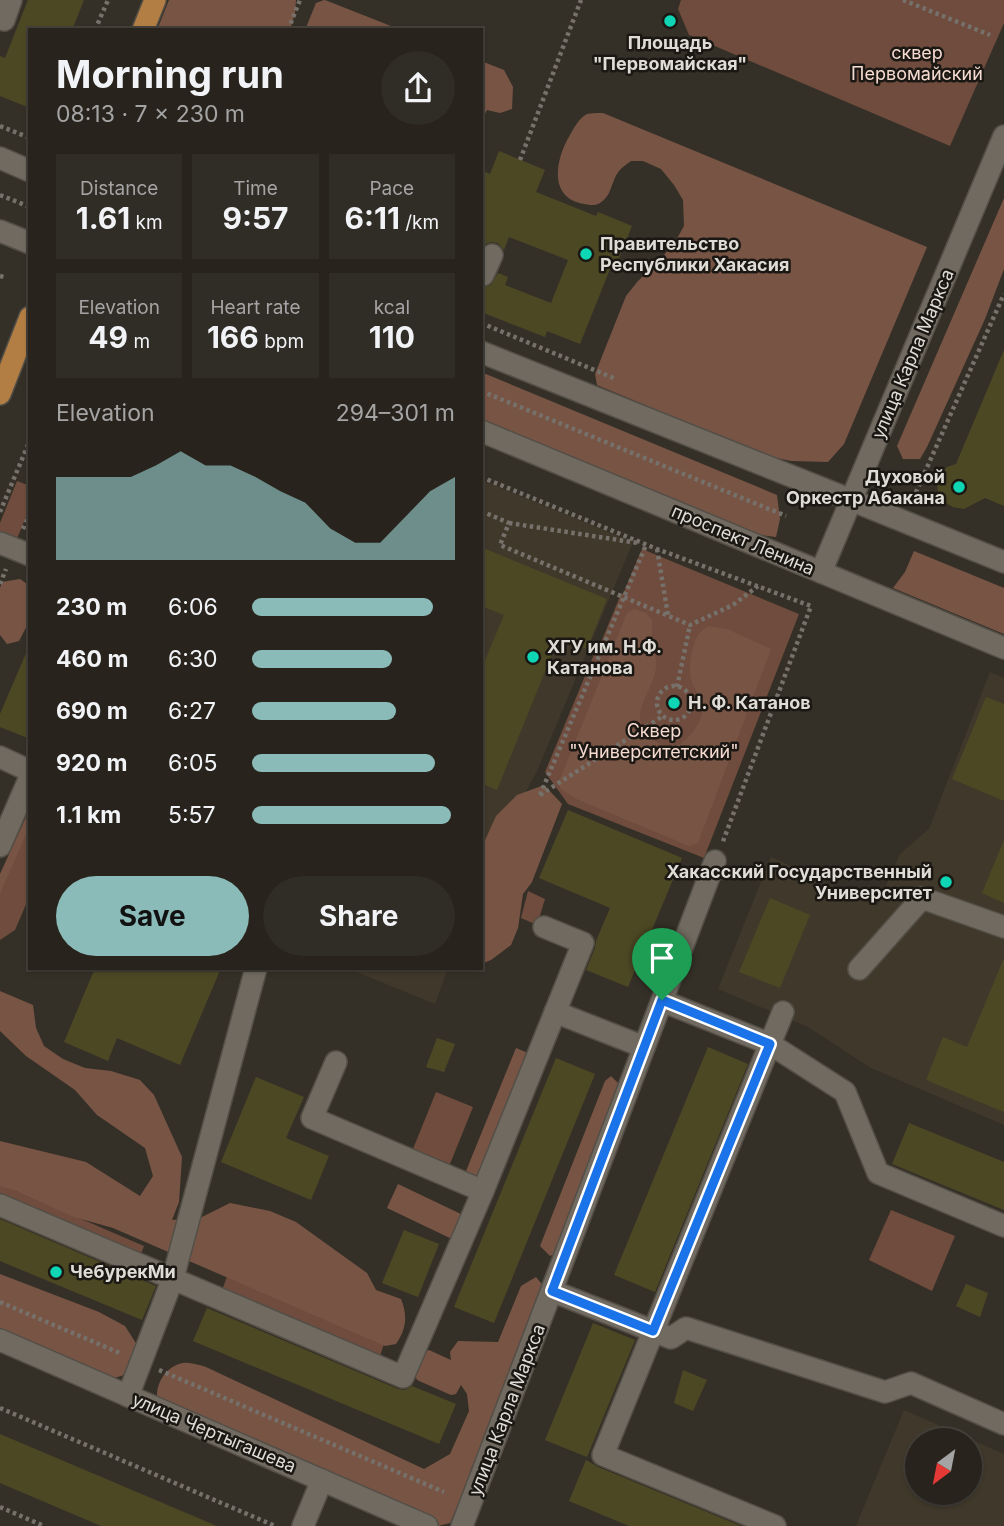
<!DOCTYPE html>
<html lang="en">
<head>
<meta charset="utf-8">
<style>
	:root { --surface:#28241d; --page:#302c26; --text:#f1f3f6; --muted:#a5a4a4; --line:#44413b; --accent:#8bbbb9 }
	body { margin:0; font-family:Inter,sans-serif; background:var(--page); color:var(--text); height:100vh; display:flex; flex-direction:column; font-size:26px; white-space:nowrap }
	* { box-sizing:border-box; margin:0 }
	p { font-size:23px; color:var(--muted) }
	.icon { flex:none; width:38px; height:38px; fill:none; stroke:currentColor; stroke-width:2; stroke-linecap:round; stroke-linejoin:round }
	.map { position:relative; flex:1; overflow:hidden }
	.panel { position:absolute; left:28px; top:28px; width:455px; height:942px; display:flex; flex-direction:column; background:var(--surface); border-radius:0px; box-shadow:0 2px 5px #0004,0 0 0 2px var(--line) }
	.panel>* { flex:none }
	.needle { width:46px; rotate:212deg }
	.buttons { position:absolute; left:905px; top:1428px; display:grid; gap:14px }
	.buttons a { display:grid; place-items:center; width:77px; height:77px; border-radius:50%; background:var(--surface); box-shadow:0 2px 5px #0004,0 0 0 2px var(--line); font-size:35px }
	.pin { position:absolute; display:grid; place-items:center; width:60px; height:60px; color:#fff; margin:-72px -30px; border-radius:50% 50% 50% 0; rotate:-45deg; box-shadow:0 0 7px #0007 }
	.pin .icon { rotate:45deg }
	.round { display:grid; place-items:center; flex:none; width:74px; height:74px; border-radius:37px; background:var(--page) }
	.summary { display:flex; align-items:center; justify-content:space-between; height:119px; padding:0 28px }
	h1 { font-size:38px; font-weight:700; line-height:52px }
	.stats { display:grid; grid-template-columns:repeat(3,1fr); gap:10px; height:119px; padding:7px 28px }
	.stats div { display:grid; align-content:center; border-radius:0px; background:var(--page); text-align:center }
	.stats b { font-size:30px; font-weight:700 }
	.stats small { font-size:19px; font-weight:400 }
	.stats p { font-size:19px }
	.chart { height:196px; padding:14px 28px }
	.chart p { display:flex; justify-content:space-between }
	.chart svg { width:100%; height:126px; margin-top:7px; fill:var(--accent); opacity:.7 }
	.cta { display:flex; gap:14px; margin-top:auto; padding:14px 28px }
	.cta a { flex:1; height:80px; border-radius:42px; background:var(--accent); color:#111; font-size:28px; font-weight:700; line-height:80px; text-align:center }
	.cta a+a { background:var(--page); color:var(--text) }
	ul { padding:0 28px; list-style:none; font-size:23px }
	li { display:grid; grid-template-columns:112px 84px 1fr; align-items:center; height:52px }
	li i { height:18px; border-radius:9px; background:var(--accent) }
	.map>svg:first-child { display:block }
</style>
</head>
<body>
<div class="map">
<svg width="1004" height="1526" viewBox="0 0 1004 1526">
	<rect width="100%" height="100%" fill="#353027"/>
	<g fill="#40382a" fill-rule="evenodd">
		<polygon points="481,480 633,542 537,771 481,876"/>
		<polygon points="990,672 1004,678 1004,1125 871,1068 808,1027 718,989 771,857 877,906 900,854 929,829"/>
		<polygon points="347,968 448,968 435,1004"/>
		<path d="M904,1410L1004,1454V1526H856ZM970,1440V1493H917V1440Z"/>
	</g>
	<g fill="#6f4c3d">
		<polygon points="681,0 1004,0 1004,23 950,146 689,35 678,9"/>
		<polygon points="17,481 30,486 30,507 16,541 0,534 0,523"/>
		<polygon points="642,549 799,614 704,858 568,804 545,772 595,652 597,652 621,594 623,594"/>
		<polygon points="30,821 30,895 15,930 0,940 0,880"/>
		<polygon points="528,891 545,899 537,925 521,918"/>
		<polygon points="436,1092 473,1107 450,1164 413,1149"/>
		<polygon points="0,1184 144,1246 138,1262 0,1204"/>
		<polygon points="891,1210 955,1236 932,1291 869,1260"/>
		<polygon points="229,1271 386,1338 378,1362 220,1296"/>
	</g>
	<g fill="#785445">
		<polygon points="169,0 296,0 295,13 290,30 157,30"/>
		<polygon points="324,0 325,0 401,30 305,30 316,3"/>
		<polygon points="481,61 504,70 513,87 512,109 500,113 487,110 481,121"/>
		<path d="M603,113L927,247L844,444L828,462L791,461L767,456L597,385L595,374L626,296L638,281L659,261L675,242L684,226L683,200L674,185L661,169L643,161H631C627,164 622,167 619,171C611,181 612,196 600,203C595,206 590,205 584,204C547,198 556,158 570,135C574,128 579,118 587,114C591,113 599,113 603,113Z"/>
		<polygon points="1004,198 1004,269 985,319 927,447 920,459 903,459 897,446"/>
		<polygon points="481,372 777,495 780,519 776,537 753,534 481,420"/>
		<polygon points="914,551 1004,588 1004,634 893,588 905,572"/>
		<polygon points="20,579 30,586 30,620 19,641 7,644 0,635 0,588 2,582"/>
		<path d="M634,609L646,613L652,620C652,625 652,631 652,636C653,646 657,658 656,668C654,685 642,698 640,714C638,729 654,745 670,747C681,748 693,733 698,724C711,700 692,694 690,674C689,664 692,646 697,637C699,632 704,629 708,626L727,629L771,649L698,843L689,846L574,798L560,788L559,782L627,613Z"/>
		<polygon points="544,785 562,804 532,882 523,894 518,928 511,945 491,960 481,964 481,849 496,816 517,795"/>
		<polygon points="26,817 30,819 30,825 0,894 0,874"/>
		<path d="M0,991L33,1005L36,1028L44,1046L63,1059L85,1068L111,1071L140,1080L154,1095L182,1157L179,1202L172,1220L202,1217L230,1203L270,1211L296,1222L367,1273L376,1290L401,1299C408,1316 406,1330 396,1344L385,1346L113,1228L74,1217L16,1191L0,1186V1141L86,1162L140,1196L153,1176L145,1148L97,1115L75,1090L26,1056L0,1031Z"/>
		<polygon points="516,1048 528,1053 477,1180 464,1176"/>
		<polygon points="611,1076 618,1083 559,1252 550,1256 540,1246 605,1081"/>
		<polygon points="398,1184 463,1215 454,1240 387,1208"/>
		<path d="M0,1274L99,1312L125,1326L139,1348C133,1367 133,1375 112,1378L0,1332Z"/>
		<path d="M536,1277L545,1288L517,1367L450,1523L438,1526L159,1406C152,1389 164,1366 183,1363C190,1362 199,1365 206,1367L424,1469L450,1454L469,1411L467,1394L461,1385L456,1394L451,1395L417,1380L415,1375L424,1352L429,1350L451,1360L450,1352L458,1341L498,1342L521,1286Z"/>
	</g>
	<g fill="#4d4824">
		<polygon points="28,0 84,0 72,30 30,30 30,108 0,96 0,56 5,58"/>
		<polygon points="499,151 545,170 536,192 596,216 598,212 632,226 618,261 614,259 580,344 547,331 545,337 481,312 481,288 491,285 498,273 508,277 505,285 551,303 568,260 509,237 504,250 498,243 491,242 485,244 481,248 481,170 490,174"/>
		<polygon points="1004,350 1004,506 985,498 964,509 953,507 944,502 938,494 937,483 941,473 947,467 956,464"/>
		<polygon points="481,547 607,599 587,649 559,637 497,790 481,783 481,670 504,615 481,606"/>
		<polygon points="30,644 30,739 0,727 0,714"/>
		<polygon points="986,697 1004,704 1004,801 952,779"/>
		<polygon points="568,810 682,858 628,987 586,970 595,948 596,941 610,908 539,878"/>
		<polygon points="1004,840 1004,903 982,893"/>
		<polygon points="770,898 810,915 780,988 739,972"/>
		<polygon points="1004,958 1004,1112 926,1080 943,1037 967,1047"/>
		<polygon points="95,968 221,968 180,1065 117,1038 108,1061 64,1042"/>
		<polygon points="437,1038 455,1044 444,1072 426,1067"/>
		<polygon points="708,1047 748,1064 655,1292 614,1275"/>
		<polygon points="556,1058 595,1074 494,1323 454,1307"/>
		<polygon points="256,1077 304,1097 286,1138 329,1156 311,1200 221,1162"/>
		<polygon points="909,1123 1004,1162 1004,1210 892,1164"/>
		<polygon points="0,1219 156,1286 142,1320 0,1261"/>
		<polygon points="404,1230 439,1244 418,1297 382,1283"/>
		<polygon points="966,1284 988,1293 980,1317 956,1306"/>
		<polygon points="207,1308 398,1389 405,1390 412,1386 456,1404 439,1444 193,1341"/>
		<polygon points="593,1323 635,1340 587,1457 545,1440"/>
		<polygon points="683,1370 707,1380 693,1411 674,1403"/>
		<polygon points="0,1434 217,1526 101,1526 0,1483"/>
		<polygon points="586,1460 598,1467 741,1526 629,1526 569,1501"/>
	</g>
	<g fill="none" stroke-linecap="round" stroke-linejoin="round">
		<defs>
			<g id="minor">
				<polyline points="0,18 4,20 11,0"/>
				<polyline points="0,158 30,171"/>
				<polyline points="0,231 30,243"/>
				<polyline points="483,275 492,255"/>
				<polyline points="481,352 851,500 1004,562"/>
				<polyline points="481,431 1004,648"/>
				<polyline points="0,543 30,555"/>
				<polyline points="821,572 1004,136"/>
				<polyline points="0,757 30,771"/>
				<polyline points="0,846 30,777"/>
				<polyline points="859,969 922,898 1004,927"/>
				<polyline points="662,1001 770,1044 845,1092 878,1173 1004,1226"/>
				<polyline points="555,1012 644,1047"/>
				<polyline points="336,1062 312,1118 483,1191"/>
				<polyline points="0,1205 403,1377 483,1191 583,943 544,927"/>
				<polyline points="552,1291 671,1338 686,1328 885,1392 911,1383 1004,1424"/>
				<polyline points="0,1340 427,1526"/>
				<polyline points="128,1396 173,1278 256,968"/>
				<polyline points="303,1526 322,1480"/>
				<polyline points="462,1526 715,861"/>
				<polyline points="775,1526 603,1455 783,1012"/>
			</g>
			<g id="major">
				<polyline points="143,30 155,0"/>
				<polyline points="0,394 30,317"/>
			</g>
		</defs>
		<use href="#minor" stroke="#534f47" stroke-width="24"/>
		<use href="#major" stroke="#534f47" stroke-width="24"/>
		<g stroke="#76716a" stroke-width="4.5" stroke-dasharray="3.5 3.5" stroke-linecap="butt">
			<polyline points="903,0 990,35"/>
			<polyline points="95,30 108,0"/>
			<polyline points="288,30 300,0"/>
			<polyline points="0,126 30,138"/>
			<polyline points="520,160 581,0"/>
			<polyline points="0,195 30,207"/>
			<polyline points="0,276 4,277"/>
			<polyline points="481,323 616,379"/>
			<polyline points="481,391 786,516"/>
			<polyline points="481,477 657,549 811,606 722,844"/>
			<polyline points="913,499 1004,294"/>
			<polyline points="481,511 509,523 500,545 690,625 733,605 758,586"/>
			<polyline points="0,512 30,440"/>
			<polyline points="509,523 638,543"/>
			<polyline points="23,529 30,513"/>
			<polyline points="657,549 668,615"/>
			<polyline points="0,584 6,569"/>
			<circle cx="674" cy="703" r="17"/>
			<polyline points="677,687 690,625"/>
			<polyline points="540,795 646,545"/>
			<polyline points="540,795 663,716"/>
			<polyline points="0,1302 122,1354"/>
			<polyline points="159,1370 444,1492"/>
			<polyline points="0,1408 275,1526"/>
			<polyline points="0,1507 44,1526"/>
		</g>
		<use href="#minor" stroke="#706a60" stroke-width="21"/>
		<use href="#major" stroke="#b27e44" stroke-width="21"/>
	</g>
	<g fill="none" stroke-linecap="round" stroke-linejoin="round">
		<defs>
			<polygon id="route" points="662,1000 770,1044 653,1331 552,1291"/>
		</defs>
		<use href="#route" stroke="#fff" stroke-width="14"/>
		<use href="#route" stroke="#1a73e8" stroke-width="9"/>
	</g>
	<g fill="#0ed5b4" stroke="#1b1814" stroke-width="2.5">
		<circle cx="670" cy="21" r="7"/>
		<circle cx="586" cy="254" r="7"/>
		<circle cx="959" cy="487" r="7"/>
		<circle cx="533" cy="657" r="7"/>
		<circle cx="674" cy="703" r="7"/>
		<circle cx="946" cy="882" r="7"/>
		<circle cx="56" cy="1272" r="7"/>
	</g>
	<g text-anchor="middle" stroke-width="5" stroke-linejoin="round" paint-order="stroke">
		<g font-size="18" font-weight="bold" fill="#dfdcd6" stroke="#1b1814" text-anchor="start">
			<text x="670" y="49" text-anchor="middle">Площадь<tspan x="670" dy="21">"Первомайская"</tspan></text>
			<text x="600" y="250">Правительство<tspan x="600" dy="21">Республики Хакасия</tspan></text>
			<text x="945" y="483" text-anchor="end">Духовой<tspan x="945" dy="21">Оркестр Абакана</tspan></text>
			<text x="547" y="653">ХГУ им. Н.Ф.<tspan x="547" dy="21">Катанова</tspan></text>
			<text x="688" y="709">Н. Ф. Катанов</text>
			<text x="932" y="878" text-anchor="end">Хакасский Государственный<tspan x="932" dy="21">Университет</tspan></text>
			<text x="70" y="1278">ЧебурекМи</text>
		</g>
		<g font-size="18" fill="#f6dbd0" stroke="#1b1814">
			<text x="917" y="59">сквер<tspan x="917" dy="21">Первомайский</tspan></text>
			<text x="654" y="737">Сквер<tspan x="654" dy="21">"Университетский"</tspan></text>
		</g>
		<g font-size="18" fill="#dfdcd6" stroke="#1b1814">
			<text transform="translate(913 354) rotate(-67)" y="6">улица Карла Маркса</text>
			<text transform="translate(743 540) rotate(23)" y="6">проспект Ленина</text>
			<text transform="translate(507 1410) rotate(-69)" y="6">улица Карла Маркса</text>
			<text transform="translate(214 1433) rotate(23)" y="6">улица Чертыгашева</text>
		</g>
	</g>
</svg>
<div class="buttons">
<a><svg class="needle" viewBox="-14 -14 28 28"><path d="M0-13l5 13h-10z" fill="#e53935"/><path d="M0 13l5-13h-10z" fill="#a5a4a4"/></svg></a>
</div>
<div class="pin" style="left:662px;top:1000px;background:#1e9e55"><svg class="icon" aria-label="arrive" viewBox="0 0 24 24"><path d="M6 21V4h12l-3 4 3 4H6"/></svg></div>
<section class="panel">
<div class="summary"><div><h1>Morning run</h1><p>08:13 · 7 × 230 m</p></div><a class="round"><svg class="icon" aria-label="share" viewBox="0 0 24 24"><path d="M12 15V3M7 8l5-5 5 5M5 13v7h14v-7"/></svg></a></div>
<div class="stats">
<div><p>Distance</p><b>1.61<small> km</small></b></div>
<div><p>Time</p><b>9:57</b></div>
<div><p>Pace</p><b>6:11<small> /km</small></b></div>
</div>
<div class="stats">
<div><p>Elevation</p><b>49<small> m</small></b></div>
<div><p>Heart rate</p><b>166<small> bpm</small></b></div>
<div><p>kcal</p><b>110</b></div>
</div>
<div class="chart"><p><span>Elevation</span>294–301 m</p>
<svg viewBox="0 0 160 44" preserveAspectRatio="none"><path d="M0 44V15L10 15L20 15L30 15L40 11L50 6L60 11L70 11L80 15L90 20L100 24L110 33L120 38L130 38L140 29L150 20L160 15V44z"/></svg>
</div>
<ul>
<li><b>230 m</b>6:06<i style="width:89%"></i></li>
<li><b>460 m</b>6:30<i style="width:69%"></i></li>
<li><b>690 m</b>6:27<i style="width:71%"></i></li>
<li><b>920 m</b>6:05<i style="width:90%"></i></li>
<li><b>1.1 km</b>5:57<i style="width:98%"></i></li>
</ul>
<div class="cta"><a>Save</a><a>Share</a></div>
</section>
</div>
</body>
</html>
